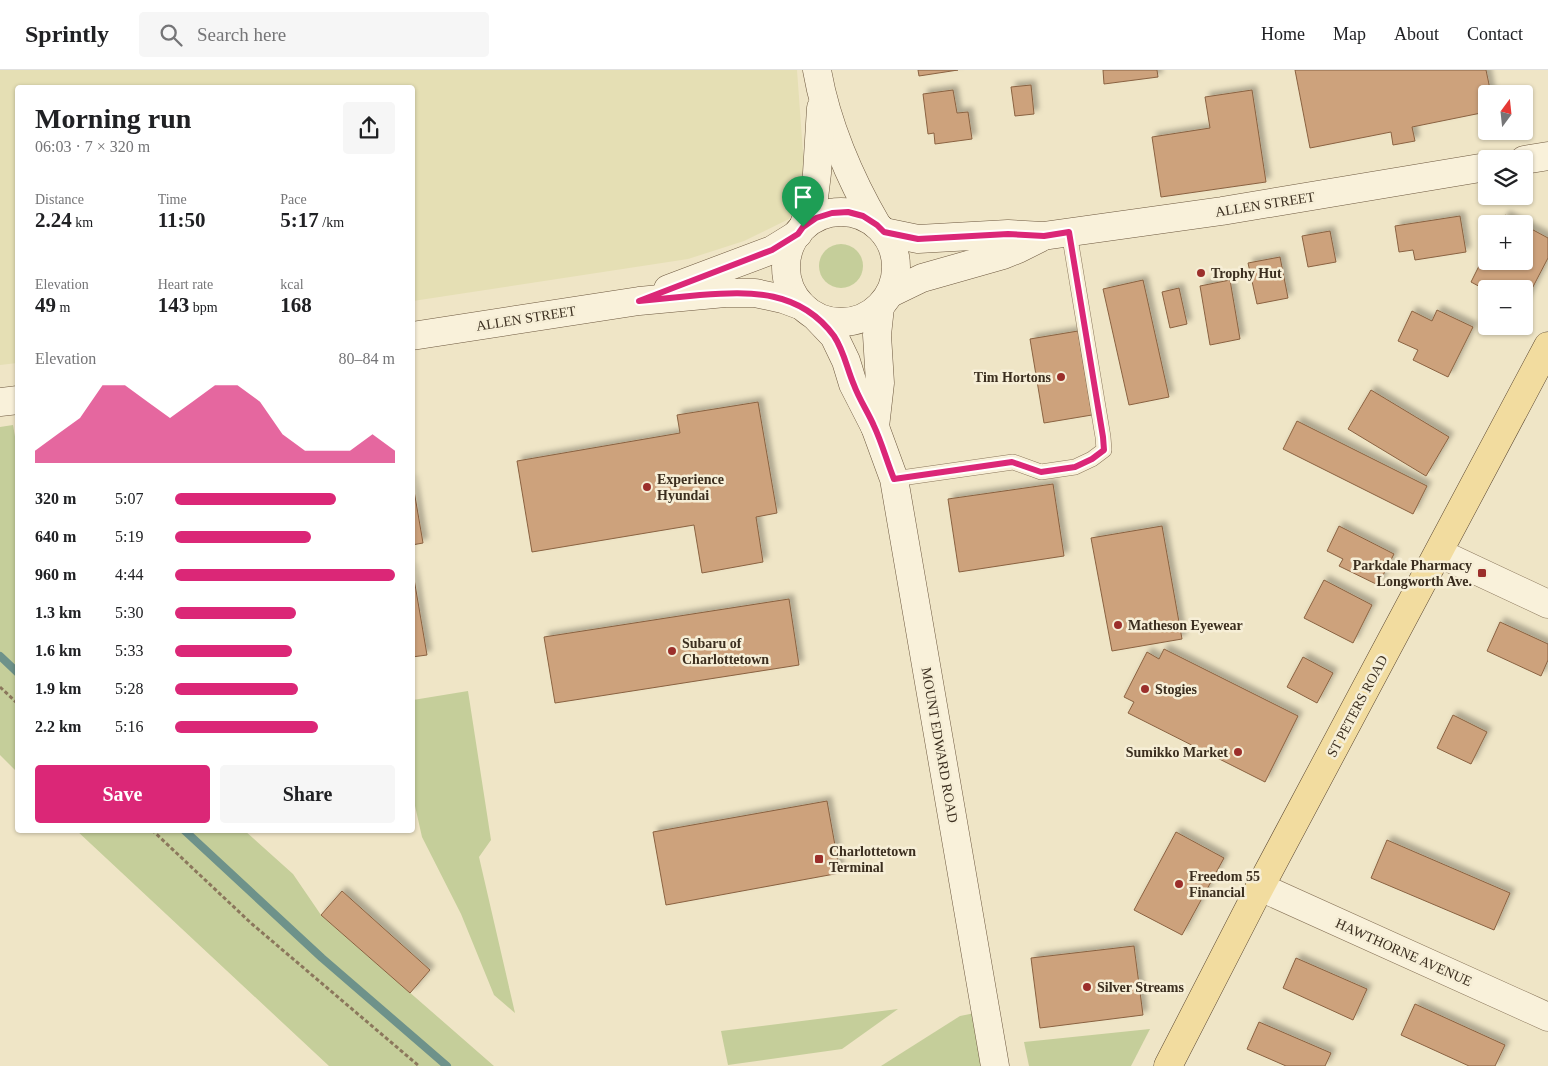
<!DOCTYPE html>
<html lang="en">
<head>
<meta charset="utf-8">
<style>
	:root { --surface:#fff; --page:#f6f6f6; --text:#202124; --muted:#757577; --line:#e0e0e0; --accent:#db2777 }
	body { margin:0; font-family:"Times New Roman",serif; background:var(--page); color:var(--text); height:100vh; display:flex; flex-direction:column; font-size:19px; white-space:nowrap }
	* { box-sizing:border-box; margin:0 }
	p { font-size:16px; color:var(--muted) }
	.icon { flex:none; width:28px; height:28px; fill:none; stroke:currentColor; stroke-width:2; stroke-linecap:round; stroke-linejoin:round }
	.map { position:relative; flex:1; overflow:hidden }
	.details { position:absolute; left:15px; top:15px; width:400px; height:748px; display:flex; flex-direction:column; background:var(--surface); border-radius:5px; box-shadow:0 1px 4px #0004 }
	.details>* { flex:none }
	.needle { width:32px; rotate:15deg }
	.controls { position:absolute; left:1478px; top:15px; display:grid; gap:10px }
	.controls a { display:grid; place-items:center; width:55px; height:55px; border-radius:5px; background:var(--surface); box-shadow:0 1px 4px #0004; font-size:25px }
	.pin { position:absolute; display:grid; place-items:center; width:42px; height:42px; color:#fff; margin:-51px -21px; border-radius:50% 50% 50% 0; rotate:-45deg; box-shadow:0 0 5px #0007 }
	.pin .icon { rotate:45deg }
	.round { display:grid; place-items:center; flex:none; width:52px; height:52px; border-radius:5px; background:var(--page) }
	.overview { display:flex; align-items:center; justify-content:space-between; height:85px; padding:0 20px }
	h1 { font-size:28px; font-weight:700; line-height:38px }
	.metrics { display:grid; grid-template-columns:repeat(3,1fr); gap:8px; height:85px; padding:5px 20px }
	.metrics div { display:grid; align-content:center }
	.metrics b { font-size:21px; font-weight:700 }
	.metrics small { font-size:14px; font-weight:400 }
	.metrics p { font-size:14px }
	.chart { height:140px; padding:10px 20px }
	.chart p { display:flex; justify-content:space-between }
	.chart svg { width:100%; height:90px; margin-top:5px; fill:var(--accent); opacity:.7 }
	.cta { display:flex; gap:10px; margin-top:auto; padding:10px 20px }
	.cta a { flex:1; height:58px; border-radius:5px; background:var(--accent); color:#fff; font-size:20px; font-weight:700; line-height:58px; text-align:center }
	.cta a+a { background:var(--page); color:var(--text) }
	ul { padding:0 20px; list-style:none; font-size:16px }
	li { display:grid; grid-template-columns:80px 60px 1fr; align-items:center; height:38px }
	li i { height:12px; border-radius:6px; background:var(--accent) }
	header { display:flex; align-items:center; gap:30px; box-sizing:border-box; height:70px; padding:0 25px; background:var(--surface); border-bottom:1px solid var(--line) }
	header strong { font-size:24px }
	nav { display:flex; gap:28px; margin-inline-start:auto; font-size:18px }
	.search { width:350px; height:45px; background:var(--page); display:flex; align-items:center; gap:12px; box-sizing:border-box; padding:0 18px; border-radius:5px; color:var(--muted); font-size:19px }
	.map>svg:first-child { display:block }
</style>
</head>
<body>
<header>
<strong>Sprintly</strong>
<div class="search"><svg class="icon" aria-label="search" viewBox="0 0 24 24"><circle cx="10" cy="10" r="6"/><path d="M15 15l6 6"/></svg>Search here</div>
<nav><a>Home</a><a>Map</a><a>About</a><a>Contact</a></nav>
</header>
<div class="map">
<svg width="1548" height="996" viewBox="0 0 1548 996">
	<defs>
		<filter id="shadow"><feDropShadow dx="4.5" dy="-4.5" stdDeviation="2.5" flood-color="#0004"/></filter>
	</defs>
	<rect width="100%" height="100%" fill="#efe5c6"/>
	<polygon fill="#e5dfb4" points="0,0 797,0 805,110 799,130 789,149 744,171 688,189 413,231 412,18 18,18 17,293 0,295"/>
	<g fill="#c5ce9a">
		<circle cx="841" cy="196" r="22"/>
		<polygon points="13,355 18,384 17,702 0,685 0,357"/>
		<polygon points="468,621 491,770 479,787 515,943 494,925 461,844 422,767 413,727 413,630"/>
		<polygon points="76,760 244,760 293,804 321,845 494,996 329,996"/>
		<polygon points="898,939 842,979 728,995 721,961"/>
		<polygon points="975,943 982,996 881,996 960,946"/>
		<polygon points="1150,959 1131,996 1029,996 1024,972"/>
	</g>
	<g fill="none" stroke-linecap="round" stroke-linejoin="round">
		<g stroke="#6e928a" stroke-width="8">
			<polyline points="0,586 18,603"/>
			<polyline points="184,760 322,888 447,996"/>
		</g>
	</g>
	<g fill="#cda27c" stroke="#8a6241" filter="url(#shadow)">
		<polygon points="918,0 958,0 919,6"/>
		<polygon points="1103,0 1157,0 1158,7 1104,14"/>
		<polygon points="1295,0 1486,0 1491,24 1486,24 1486,42 1412,57 1415,71 1393,75 1391,62 1310,78"/>
		<polygon points="1031,15 1034,44 1015,46 1011,17"/>
		<polygon points="953,20 957,43 968,42 972,69 935,74 934,63 928,64 923,24"/>
		<polygon points="1252,20 1266,112 1161,127 1152,67 1210,58 1205,27"/>
		<polygon points="1505,145 1521,154 1501,154"/>
		<polygon points="1460,146 1466,182 1415,190 1413,180 1399,182 1395,156"/>
		<polygon points="1524,155 1548,168 1548,188 1524,234 1524,219 1486,220 1471,212 1486,182 1486,191 1524,191"/>
		<polygon points="1330,161 1336,192 1308,197 1302,166"/>
		<polygon points="1280,187 1288,228 1257,234 1248,193"/>
		<polygon points="1143,210 1169,327 1129,335 1103,219"/>
		<polygon points="1230,210 1240,269 1210,275 1200,216"/>
		<polygon points="1179,218 1187,254 1170,258 1162,222"/>
		<polygon points="1437,240 1473,257 1448,307 1413,290 1418,280 1398,271 1412,241 1432,251"/>
		<polygon points="1078,261 1092,345 1044,353 1030,269"/>
		<polygon points="1371,320 1449,367 1426,406 1348,359"/>
		<polygon points="758,332 777,443 756,447 763,492 702,503 694,455 532,482 517,391 680,363 677,345"/>
		<polygon points="1297,351 1427,416 1413,444 1283,379"/>
		<polygon points="412,409 423,473 412,475"/>
		<polygon points="1053,414 1064,486 959,502 948,429"/>
		<polygon points="1162,456 1182,569 1112,581 1091,468"/>
		<polygon points="1339,456 1394,484 1378,515 1339,496 1343,489 1327,481"/>
		<polygon points="412,497 427,585 412,587"/>
		<polygon points="1324,510 1372,535 1353,573 1304,548"/>
		<polygon points="789,529 799,595 555,633 544,567"/>
		<polygon points="1500,552 1548,574 1548,590 1541,606 1487,581"/>
		<polygon points="1164,579 1298,646 1265,712 1128,643 1134,632 1124,627 1147,582 1159,589"/>
		<polygon points="1303,587 1333,603 1317,633 1287,617"/>
		<polygon points="1453,645 1487,662 1471,694 1437,678"/>
		<polygon points="827,731 840,803 666,835 653,762"/>
		<polygon points="1176,762 1224,788 1182,865 1134,840"/>
		<polygon points="1387,770 1510,823 1494,860 1371,808"/>
		<polygon points="342,821 430,900 410,923 321,845"/>
		<polygon points="1134,876 1143,945 1040,958 1031,888"/>
		<polygon points="1296,888 1367,919 1353,950 1283,918"/>
		<polygon points="1415,934 1505,975 1495,996 1469,996 1401,965"/>
		<polygon points="1259,952 1331,983 1325,996 1286,996 1247,979"/>
	</g>
	<g fill="none" stroke-linecap="round" stroke-linejoin="round">
		<defs>
			<polyline id="lane" points="894,409 1013,392 1041,402 1075,397 1092,389 1104,380 1103,367 1069,162"/>
			<g id="street">
				<polyline points="1439,483 1548,534"/>
				<polyline points="1260,817 1548,947"/>
			</g>
			<g id="secondary">
				<path d="M817,0C826,53 850,109 877,155"/>
				<polyline points="1524,90 1548,86"/>
				<circle cx="841" cy="197" r="55"/>
				<polyline points="803,157 814,128 817,103 821,38"/>
				<polyline points="884,162 918,169 1008,164 1043,166 1222,141 1486,97"/>
				<polyline points="668,219 772,180 798,164"/>
				<polyline points="891,223 922,208 1003,185 1018,179 1040,168"/>
				<polyline points="815,246 834,266 846,291 853,314 875,357 894,409 995,996"/>
				<polyline points="412,266 639,231 725,223 755,223 783,229 802,236"/>
				<polyline points="0,332 18,330"/>
				<polyline points="875,357 880,313 877,265 880,237"/>
			</g>
			<polyline id="primary" points="1168,996 1260,817 1548,276"/>
		</defs>
		<use href="#lane" stroke="#8b775c" stroke-width="16"/>
		<use href="#street" stroke="#8b775c" stroke-width="29"/>
		<use href="#secondary" stroke="#6d583f" stroke-width="29"/>
		<use href="#primary" stroke="#594530" stroke-width="29"/>
		<g stroke="#8b775c" stroke-width="3" stroke-dasharray="4 2.5" stroke-linecap="butt">
			<polyline points="0,617 18,634"/>
			<polyline points="152,760 252,854 419,996"/>
		</g>
		<use href="#lane" stroke="#f9f1da" stroke-width="15"/>
		<use href="#street" stroke="#f9f1da" stroke-width="28"/>
		<use href="#secondary" stroke="#f9f1da" stroke-width="28"/>
		<use href="#primary" stroke="#f2dc9f" stroke-width="28"/>
	</g>
	<g fill="none" stroke-linecap="round" stroke-linejoin="round">
		<defs>
			<path id="route" d="M848,142L863,146L877,155L884,162L918,169L1008,164L1044,166L1069,162L1103,367L1104,380L1092,389L1075,397L1041,402L1012,392L894,409C887,392 882,373 874,356C868,342 859,329 854,315C847,299 844,281 834,266C800,220 751,221 700,225C679,227 659,229 639,231L772,180L798,164L803,157L816,148L832,143Z"/>
		</defs>
		<use href="#route" stroke="#fff" stroke-width="10"/>
		<use href="#route" stroke="#db2777" stroke-width="6"/>
	</g>
	<g fill="#9b2f2b" stroke="#f6eed6" stroke-width="2">
		<circle cx="1201" cy="203" r="5"/>
		<circle cx="1061" cy="307" r="5"/>
		<circle cx="647" cy="417" r="5"/>
		<rect x="1477" y="498" width="10" height="10" rx="2.5"/>
		<circle cx="1118" cy="555" r="5"/>
		<circle cx="672" cy="581" r="5"/>
		<circle cx="1145" cy="619" r="5"/>
		<circle cx="1238" cy="682" r="5"/>
		<rect x="814" y="784" width="10" height="10" rx="2.5"/>
		<circle cx="1179" cy="814" r="5"/>
		<circle cx="1087" cy="917" r="5"/>
	</g>
	<g text-anchor="middle" stroke-width="5" stroke-linejoin="round" paint-order="stroke">
		<g font-size="14" fill="#3b2e1f" stroke="#f6eed6">
			<text transform="translate(1265 134) rotate(-9)" y="5">ALLEN STREET</text>
			<text transform="translate(526 248) rotate(-9)" y="5">ALLEN STREET</text>
			<text transform="translate(1357 636) rotate(-62)" y="5">ST PETERS ROAD</text>
			<text transform="translate(940 675) rotate(80)" y="5">MOUNT EDWARD ROAD</text>
			<text transform="translate(1404 882) rotate(24)" y="5">HAWTHORNE AVENUE</text>
		</g>
		<g font-size="14" font-weight="bold" fill="#3b2e1f" stroke="#f6eed6" text-anchor="start">
			<text x="1211" y="208">Trophy Hut</text>
			<text x="1051" y="312" text-anchor="end">Tim Hortons</text>
			<text x="657" y="414">Experience<tspan x="657" dy="16">Hyundai</tspan></text>
			<text x="1472" y="500" text-anchor="end">Parkdale Pharmacy<tspan x="1472" dy="16">Longworth Ave.</tspan></text>
			<text x="1128" y="560">Matheson Eyewear</text>
			<text x="682" y="578">Subaru of<tspan x="682" dy="16">Charlottetown</tspan></text>
			<text x="1155" y="624">Stogies</text>
			<text x="1228" y="687" text-anchor="end">Sumikko Market</text>
			<text x="829" y="786">Charlottetown<tspan x="829" dy="16">Terminal</tspan></text>
			<text x="1189" y="811">Freedom 55<tspan x="1189" dy="16">Financial</tspan></text>
			<text x="1097" y="922">Silver Streams</text>
		</g>
	</g>
</svg>
<div class="controls">
<a><svg class="needle" viewBox="-14 -14 28 28"><path d="M0-13l5 13h-10z" fill="#e53935"/><path d="M0 13l5-13h-10z" fill="#757577"/></svg></a>
<a><svg class="icon" aria-label="layers" viewBox="0 0 24 24"><path d="M12 4l9 5-9 5-9-5zM3 14l9 5 9-5"/></svg></a>
<a>+</a>
<a>−</a>
</div>
<div class="pin" style="left:803px;top:157px;background:#1e9e55"><svg class="icon" aria-label="arrive" viewBox="0 0 24 24"><path d="M6 21V4h12l-3 4 3 4H6"/></svg></div>
<section class="details">
<div class="overview"><div><h1>Morning run</h1><p>06:03 · 7 × 320 m</p></div><a class="round"><svg class="icon" aria-label="share" viewBox="0 0 24 24"><path d="M12 15V3M7 8l5-5 5 5M5 13v7h14v-7"/></svg></a></div>
<div class="metrics">
<div><p>Distance</p><b>2.24<small> km</small></b></div>
<div><p>Time</p><b>11:50</b></div>
<div><p>Pace</p><b>5:17<small> /km</small></b></div>
</div>
<div class="metrics">
<div><p>Elevation</p><b>49<small> m</small></b></div>
<div><p>Heart rate</p><b>143<small> bpm</small></b></div>
<div><p>kcal</p><b>168</b></div>
</div>
<div class="chart"><p><span>Elevation</span>80–84 m</p>
<svg viewBox="0 0 160 44" preserveAspectRatio="none"><path d="M0 44V38L10 30L20 22L30 6L40 6L50 14L60 22L70 14L80 6L90 6L100 14L110 30L120 38L130 38L140 38L150 30L160 38V44z"/></svg>
</div>
<ul>
<li><b>320 m</b>5:07<i style="width:73%"></i></li>
<li><b>640 m</b>5:19<i style="width:62%"></i></li>
<li><b>960 m</b>4:44<i style="width:100%"></i></li>
<li><b>1.3 km</b>5:30<i style="width:55%"></i></li>
<li><b>1.6 km</b>5:33<i style="width:53%"></i></li>
<li><b>1.9 km</b>5:28<i style="width:56%"></i></li>
<li><b>2.2 km</b>5:16<i style="width:65%"></i></li>
</ul>
<div class="cta"><a>Save</a><a>Share</a></div>
</section>
</div>
</body>
</html>
